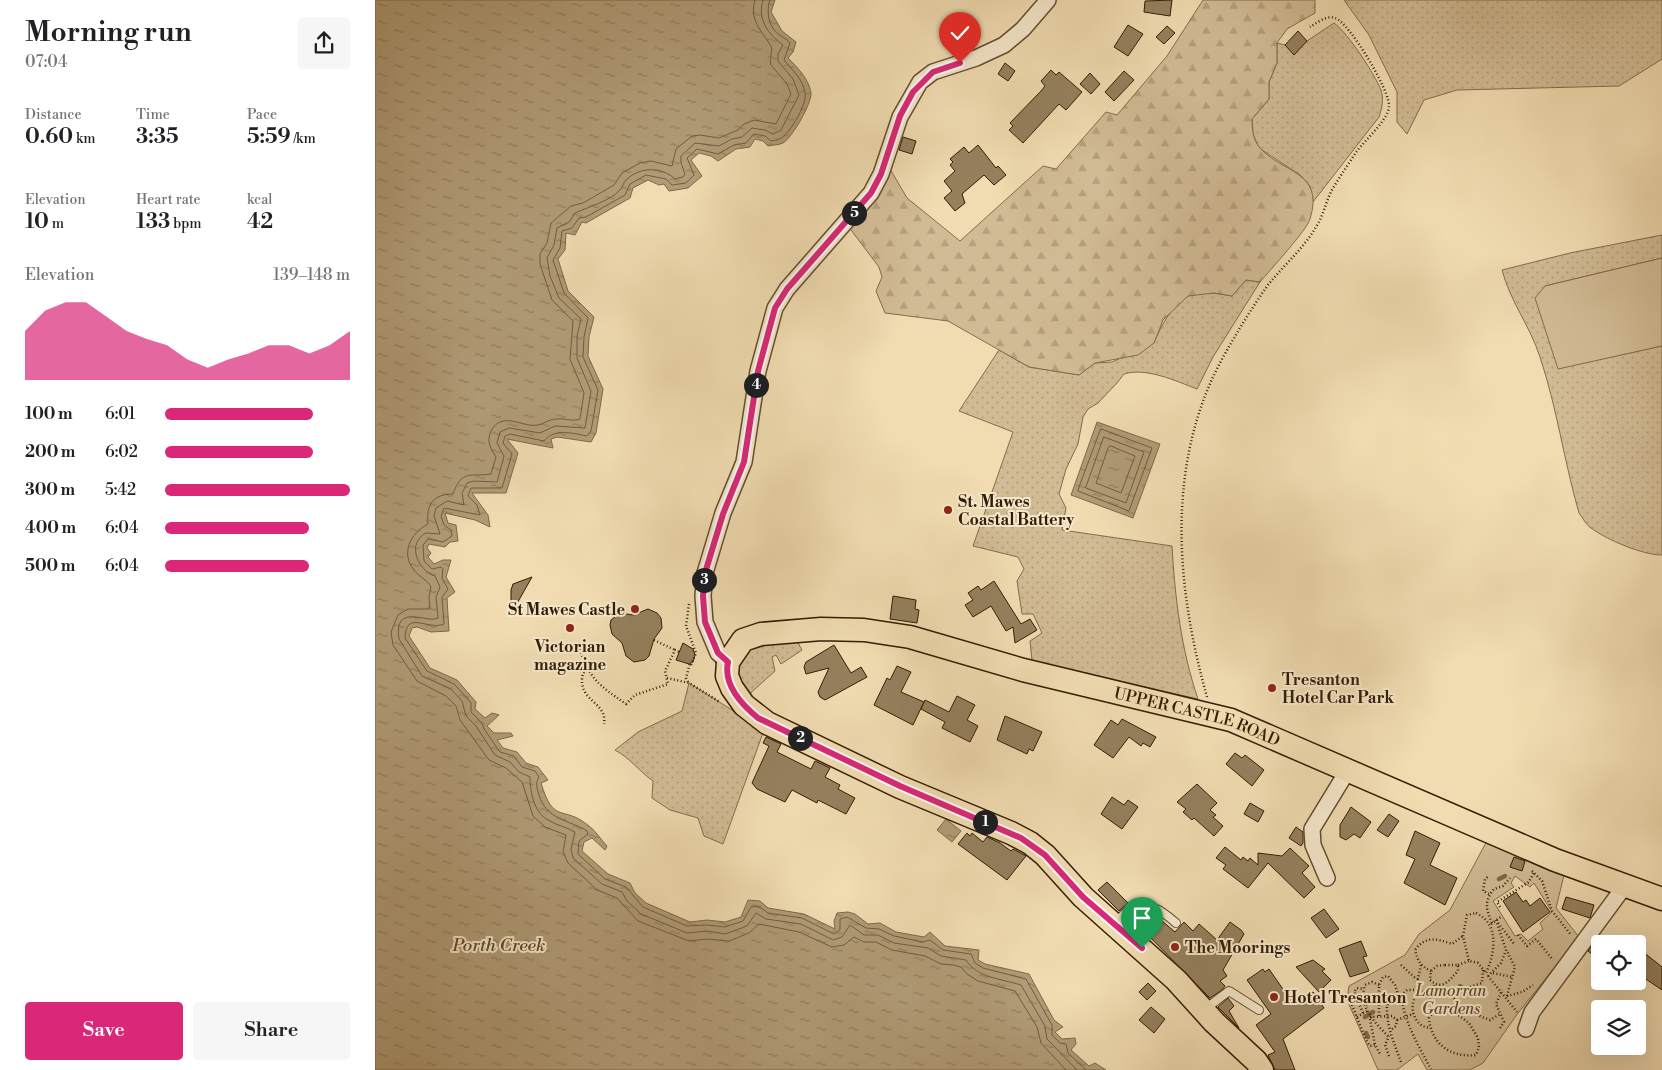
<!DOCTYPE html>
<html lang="en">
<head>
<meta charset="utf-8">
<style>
	:root { --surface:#fff; --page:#f6f6f6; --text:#202124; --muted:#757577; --accent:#db2777 }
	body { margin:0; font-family:"Libre Bodoni",serif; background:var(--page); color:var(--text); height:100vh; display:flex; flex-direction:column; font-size:19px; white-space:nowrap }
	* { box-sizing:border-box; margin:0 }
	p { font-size:16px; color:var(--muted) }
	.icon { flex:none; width:28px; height:28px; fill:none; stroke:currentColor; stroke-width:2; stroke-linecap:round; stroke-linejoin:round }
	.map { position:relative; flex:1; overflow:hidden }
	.panel { display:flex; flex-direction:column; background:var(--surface); width:375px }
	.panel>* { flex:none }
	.fabs { position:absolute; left:1216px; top:935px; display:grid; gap:10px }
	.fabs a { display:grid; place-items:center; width:55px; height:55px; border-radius:5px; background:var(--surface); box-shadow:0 5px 20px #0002; font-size:25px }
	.pin { position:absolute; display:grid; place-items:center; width:42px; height:42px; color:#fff; margin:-51px -21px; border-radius:50% 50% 50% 0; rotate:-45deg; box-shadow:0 0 5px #0007 }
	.pin .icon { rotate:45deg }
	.km { position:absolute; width:25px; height:25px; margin:-12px; border-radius:50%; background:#222; color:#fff; font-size:14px; line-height:25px; text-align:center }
	.round { display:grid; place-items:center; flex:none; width:52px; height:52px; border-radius:5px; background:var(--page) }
	.summary { display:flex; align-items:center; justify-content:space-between; height:85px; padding:0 25px }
	h1 { font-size:28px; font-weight:600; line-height:38px }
	.stats { display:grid; grid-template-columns:repeat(3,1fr); gap:8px; height:85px; padding:5px 25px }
	.stats div { display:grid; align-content:center }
	.stats b { font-size:21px; font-weight:600 }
	.stats small { font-size:14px; font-weight:400 }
	.stats p { font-size:14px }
	.chart { height:140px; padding:10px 25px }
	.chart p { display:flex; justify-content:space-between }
	.chart svg { width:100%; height:90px; margin-top:5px; fill:var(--accent); opacity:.7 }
	.primary-button { display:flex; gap:10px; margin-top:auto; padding:10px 25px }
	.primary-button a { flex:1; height:58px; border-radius:5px; background:var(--accent); color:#fff; font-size:20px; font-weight:600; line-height:58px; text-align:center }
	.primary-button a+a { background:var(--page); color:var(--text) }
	ul { padding:0 25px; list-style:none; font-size:16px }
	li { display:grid; grid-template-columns:80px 60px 1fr; align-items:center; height:38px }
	li i { height:12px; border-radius:6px; background:var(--accent) }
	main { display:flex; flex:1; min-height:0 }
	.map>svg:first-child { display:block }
</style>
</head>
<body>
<main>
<section class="panel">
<div class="summary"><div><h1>Morning run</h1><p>07:04</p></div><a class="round"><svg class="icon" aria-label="share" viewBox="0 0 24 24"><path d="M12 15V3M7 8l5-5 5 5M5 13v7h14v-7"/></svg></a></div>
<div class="stats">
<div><p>Distance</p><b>0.60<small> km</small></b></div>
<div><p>Time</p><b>3:35</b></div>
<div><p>Pace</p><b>5:59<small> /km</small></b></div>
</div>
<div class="stats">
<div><p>Elevation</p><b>10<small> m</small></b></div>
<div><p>Heart rate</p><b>133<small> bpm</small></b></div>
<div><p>kcal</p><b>42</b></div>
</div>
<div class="chart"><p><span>Elevation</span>139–148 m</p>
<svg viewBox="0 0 160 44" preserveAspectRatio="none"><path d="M0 44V20L10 10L20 6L30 6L40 13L50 20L60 24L70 27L80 34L90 38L100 34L110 31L120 27L130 27L140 31L150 27L160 20V44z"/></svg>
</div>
<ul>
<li><b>100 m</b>6:01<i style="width:80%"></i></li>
<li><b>200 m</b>6:02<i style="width:80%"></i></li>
<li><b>300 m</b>5:42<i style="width:100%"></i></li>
<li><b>400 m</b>6:04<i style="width:78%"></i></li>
<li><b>500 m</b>6:04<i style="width:78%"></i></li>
</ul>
<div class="primary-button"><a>Save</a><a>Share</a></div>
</section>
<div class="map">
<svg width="1287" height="1070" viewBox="0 0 1287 1070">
	<defs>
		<pattern id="grass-dots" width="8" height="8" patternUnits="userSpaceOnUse" patternTransform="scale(1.25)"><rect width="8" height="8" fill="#d1bb94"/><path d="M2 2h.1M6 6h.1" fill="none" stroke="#b4a07e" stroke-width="1.8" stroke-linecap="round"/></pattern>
		<pattern id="forest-firs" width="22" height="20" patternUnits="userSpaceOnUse" patternTransform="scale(1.25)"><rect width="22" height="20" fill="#d1bb94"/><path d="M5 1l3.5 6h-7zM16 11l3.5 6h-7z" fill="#b4a07e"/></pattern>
		<pattern id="water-ripples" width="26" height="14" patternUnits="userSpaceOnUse" patternTransform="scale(1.25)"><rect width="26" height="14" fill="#b09b76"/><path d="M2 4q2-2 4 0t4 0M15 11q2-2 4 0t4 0" fill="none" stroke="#907e5f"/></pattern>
	</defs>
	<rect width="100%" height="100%" fill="#f1dcb1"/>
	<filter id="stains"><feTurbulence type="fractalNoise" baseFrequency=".004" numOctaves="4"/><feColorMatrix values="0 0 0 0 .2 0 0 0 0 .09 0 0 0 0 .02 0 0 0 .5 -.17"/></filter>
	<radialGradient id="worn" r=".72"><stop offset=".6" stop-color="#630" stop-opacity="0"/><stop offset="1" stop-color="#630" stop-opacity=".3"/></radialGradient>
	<g fill="url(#grass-dots)" stroke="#826c4c">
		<polygon points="969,0 1287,0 1287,59 1244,86 1082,90 1049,100 1032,134 1022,122 1022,92 994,35"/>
		<path d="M959,23C973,33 999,73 1006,90C1009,99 1007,108 1004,117L938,202L935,186L925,175L884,148L878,134L877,119L894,99V82L902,63V43L910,45L919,54L932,41Z"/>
		<path d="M1287,235V258L1170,286L1183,368L1287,346V555C1268,555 1232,540 1216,528C1211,525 1208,518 1204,513C1189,461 1182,408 1165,357C1155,326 1135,301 1127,270L1195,253Z"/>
		<path d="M871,280L885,282L838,357L822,389C801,381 771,367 749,374L742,383L723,403L713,409L708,417L703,444L691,469L684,494L691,508L687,530L797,546C800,598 806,649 823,699L657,661L655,641L667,633L658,614H647L642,581L649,569L643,557L598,546L638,432L584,411L624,350L654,367L704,375L720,363L737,362L779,343C785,328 797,304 813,296C825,290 844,294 857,296Z"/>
		<polygon points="422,641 427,650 406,664 401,655 397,657 400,671 370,698 359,669 376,644"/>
		<path d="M314,683L389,730L348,844L329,836L323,818L295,810L277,798L278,781C264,771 255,758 240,750L263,732L307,711Z"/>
	</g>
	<path fill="url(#forest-firs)" stroke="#826c4c" d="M828,0H940V13L912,29L902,43V63L894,82V99L877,119C877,129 878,140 885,148C907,173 950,171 935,219C932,230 895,270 885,282L871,280L857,296L839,293L813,296L788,320L779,343L763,355L720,363L704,375L654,367L573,321L510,313L501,291L507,277L504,267L470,222L511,162L532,198L585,241L668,166L681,169L731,112L742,115L792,56Z"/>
	<g fill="#d1bb94" stroke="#826c4c" fill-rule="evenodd">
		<polygon points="1287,258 1287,346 1183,369 1160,298 1170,286"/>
		<path d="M1114,837L1190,871L1181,908L1204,937L1143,1013L1108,1063L1095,1070H1052L1043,1054L1022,1070H1003L972,1000L974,986L1030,955L1044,934L1075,910ZM1140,876L1155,887L1159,883L1177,912L1165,923L1168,929L1153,941L1146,934L1140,936L1118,901L1139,887L1136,883Z"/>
	</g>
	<g fill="url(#water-ripples)" stroke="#7e6848">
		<path d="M0,0H400L396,12L407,31L421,42L418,52L413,58C422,67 434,79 436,93C437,103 417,138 408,143C404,145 398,145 393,146L388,141L380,139L375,147L361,149L343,161L336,156L324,153L316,160L327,176L313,188L294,191L289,184L284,185L273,180L258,188L255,198L211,223L207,222L200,235L191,233L190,250L183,259L193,291L219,317L214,337L213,356L228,389L221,433L216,442L182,437L176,439L178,448L132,439L143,453L131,493H97L113,515L115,527L100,520L70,513L73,523L81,525L83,541L75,542L70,547L54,544L52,548L56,553L53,557L59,564L68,560H76L71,577L80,592L72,598L74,631L56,632L42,627L37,628L34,636L55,668L82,680L101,702L100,709L110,718L117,713L124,715L112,726L119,733H136L138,736L122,740L128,748L142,752L151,763L163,767L173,780L166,783C179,826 188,804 214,826C221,831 226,840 232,846L230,850L217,838L209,842L207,851L233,874L255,883L260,893L271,903L315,922L332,920L350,922L366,917L373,900L385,901L393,908L429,914L460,929L459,921L462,913L473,912L480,914L493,924L505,923L521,932L549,937L555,932L570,946L604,950L603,960L610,964L654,974L679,1020L688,1027L680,1032L687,1039L700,1038L701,1044L696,1050L714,1066L720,1063L731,1070H0Z"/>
		<polygon points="722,422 785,444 758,518 696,495"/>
		<polygon points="571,819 586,831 577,842 562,830"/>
	</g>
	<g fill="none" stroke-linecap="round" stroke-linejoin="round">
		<g stroke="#715c3d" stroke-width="1">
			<path d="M380,0C374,20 386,30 396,46C398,50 394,60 396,65L412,84L416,94L401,124L379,120L369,124L363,130L344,138L325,135L317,136L301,149L297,166L276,161L265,163L247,173L239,185L208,203L196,206L176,223L172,243L165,254V264L177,300L198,321L195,359L209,393L205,419C198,422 189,418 182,419C174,419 169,424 163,425C147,428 127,410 116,431C111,441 116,449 121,457L116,474C95,477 87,469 78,494C58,494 51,505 53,524C36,533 25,553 39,570C44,577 53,580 56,587L54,597L55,609H33L23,615L16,632L18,645L42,681L71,696L81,706L85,720L114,760L131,768L147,782L158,816L170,827L191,835L188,852L193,863L222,890L242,898L263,921L314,941L332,939L354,941L374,933L384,924L424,932L457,947L469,945L479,937L489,942H501L517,950L550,956L566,964L578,965L586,967L592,974L603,981L640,991L662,1027L666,1043L691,1070"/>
			<path d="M388,0C382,20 393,34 408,45L403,54V61L418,79L424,95L406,130L398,134L390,130L377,128L367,137L357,139L344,146L320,143L306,156V163L310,174L308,177L300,179C286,166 264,167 251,180C248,183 248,187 245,190C237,200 211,208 200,213L194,222L182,228L179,245L172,258L175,276L184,298L206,319L202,336V358L216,391L210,428L180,426L165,433L134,428L125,432L122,443L129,456L122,482L99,481L92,483L87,493L89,505L72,501L61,508L59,516L65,534L51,533C31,543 43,571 60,576L65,587L61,597L63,618C53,624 18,602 24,639L47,676L76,689L87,701L91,716L101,726L120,755L135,762L144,772L155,777C155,792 159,814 175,821C183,826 192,827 200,832L196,849L198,858L227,884L247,892L252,901L266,914L312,933L332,931L350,934L372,926L381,913L391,919L426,924L458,940L467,937L475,925L489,935H503L519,943L553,948L566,956L591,960C602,978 627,979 646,985L670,1026L672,1039L702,1070"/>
			<path d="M395,0C391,12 393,28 406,36C410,39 412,39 415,43L409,60C417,70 428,79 430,93C432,104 418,127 410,135C406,139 402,140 396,141L390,136L379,134L371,143L359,145L343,154L322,149L312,158L319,175L311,183L297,185L291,179L271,175L255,184L250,195L211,217L204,218L197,228L187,231L185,248L178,260L189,293L213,318L209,337L208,357L223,390L216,431L212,436C196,433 180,428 169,441L135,434L130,436L128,443L137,454L127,488H96L93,496L102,505L105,515L69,508L66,516L69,525L76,530L77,536L68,542L53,539L48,545L49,561L57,569L66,567L68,569L67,578L73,589L67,597L69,624C53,631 31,609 30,638L52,671L79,684L91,697L96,703V712L107,723L109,729L125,752L139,756L147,767L160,771L164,777C160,784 162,788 164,795C172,820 192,819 212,831L213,834L204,841L203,854L230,879L251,887L268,907L312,926L332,925L350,927L368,921L376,907L383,906L393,913L427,918L459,934L465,930V919L472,917L491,928L504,929L519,936L548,942L555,940L568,950L596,954L600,963L608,968L651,979L677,1025V1035L685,1043L691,1044L693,1053L711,1070"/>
			<polygon points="726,429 777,448 754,511 703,491"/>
			<polygon points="729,437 769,452 751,503 711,488"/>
			<polygon points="736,446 760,456 746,493 721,483 733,448"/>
		</g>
		<g stroke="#7e6848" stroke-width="4.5">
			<polyline points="1124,879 1130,876"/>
			<polyline points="1085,986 1094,992 1104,989 1109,992"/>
			<polyline points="990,1017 998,1012"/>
			<polyline points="991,1033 993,1037"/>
		</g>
	</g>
	<g fill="#95805e" stroke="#321c04">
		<polygon points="797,0 795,16 769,12 770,1"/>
		<polygon points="753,25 768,34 753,56 739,47"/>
		<polygon points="792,26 800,33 789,44 781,37"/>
		<polygon points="923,31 932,41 919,55 910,45"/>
		<polygon points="630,63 640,71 633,81 623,74"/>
		<polygon points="676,70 681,75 684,72 707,92 691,110 684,104 648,143 634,130 638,126 635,123 666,91 670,86 666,81"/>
		<polygon points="749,71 759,80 739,101 730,92"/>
		<polygon points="715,73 725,84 716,94 705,84"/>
		<polygon points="528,137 541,141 537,154 524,150"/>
		<polygon points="603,145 621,168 623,166 631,175 619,185 609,175 587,194 590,203 580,211 569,198 577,191 569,181 580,171 575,165 578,162 575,159 589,147 594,153"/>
		<polygon points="157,577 136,614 136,590 138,584"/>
		<polygon points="619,581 646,624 655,619 662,630 640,643 638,627 631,631 616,606 598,617 590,605 598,600 593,593 603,586 606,590"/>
		<polygon points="518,596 541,600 540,609 544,610 542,623 515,619"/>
		<polygon points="273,609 282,613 286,618 287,628 279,639 274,656 270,660 259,662 251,656 247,643 237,634 235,625 236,620 245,613 258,615"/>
		<polygon points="308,643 318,649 320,655 318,662 314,664 301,660"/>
		<polygon points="459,645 476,673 486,667 492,677 450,700 445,697 443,692 454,668 431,674 429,667 431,662"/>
		<polygon points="522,666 536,672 526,692 549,702 538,725 499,705 512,678 515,680"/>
		<polygon points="582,696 600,705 592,720 603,726 595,742 567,728 570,722 546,709 550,700 574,712"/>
		<polygon points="630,716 667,732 658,751 654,749 652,754 622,740"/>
		<polygon points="747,719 781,737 775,747 768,743 766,746 754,737 738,758 719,745 736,720 743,725"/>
		<polygon points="391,737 406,744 402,752 436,769 440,761 455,768 450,777 465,785 463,789 480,798 471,814 443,800 442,803 417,790 410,802 382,789 377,783 394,746 388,743"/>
		<polygon points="860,753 867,758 870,755 889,770 877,786 851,764"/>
		<polygon points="822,784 842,803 835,810 841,815 838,817 848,826 839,836 819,818 817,820 808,812 811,809 802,802"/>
		<polygon points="737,797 749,805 753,800 763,807 747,829 726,814"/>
		<polygon points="875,803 889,811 883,822 869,814"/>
		<polygon points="976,807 996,822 985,838 979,834 971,840 965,837 965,825"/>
		<polygon points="1014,814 1024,821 1013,837 1002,830"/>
		<polygon points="921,827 928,832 928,843 926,846 914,838"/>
		<polygon points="1040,831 1065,843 1055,865 1082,878 1070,905 1029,883 1040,859 1031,855"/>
		<polygon points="592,833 595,836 597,833 608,842 612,837 625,843 636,851 638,849 651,856 632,880 583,844"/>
		<polygon points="850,847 866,860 868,857 873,861 875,858 883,865 883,853 907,856 915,848 934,866 927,873 940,887 929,898 893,863 873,888 848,869 851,865 841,858"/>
		<polygon points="1139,857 1150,861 1147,871 1135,867"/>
		<polygon points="732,882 753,903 744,911 723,890"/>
		<polygon points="1141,892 1148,902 1151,900 1155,906 1165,898 1175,912 1148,932 1128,901"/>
		<polygon points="1191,897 1219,905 1215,918 1187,909"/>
		<polygon points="949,909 964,929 951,938 936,918"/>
		<polygon points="773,912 779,914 800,932 809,922 818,931 824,924 842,940 855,922 866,930 869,934 848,970 852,976 845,981 850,986 847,990 835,998 762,924"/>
		<polygon points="1225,935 1225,961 1213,951"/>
		<polygon points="986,941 992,956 988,957 994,971 975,977 964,949"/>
		<polygon points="1267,951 1287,967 1287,990 1262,973 1262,956"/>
		<polygon points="938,960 950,969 947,971 956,980 944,992 921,967"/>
		<polygon points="888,969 890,972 894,969 919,1005 938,992 949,1008 908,1039 920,1070 900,1070 893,1055 900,1052 881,1025 896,1014 872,980"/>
		<polygon points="773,983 781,991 772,1000 764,992"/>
		<polygon points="853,998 859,1006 854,1011 864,1028 843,1007"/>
		<polygon points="776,1007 790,1019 779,1033 764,1020"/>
	</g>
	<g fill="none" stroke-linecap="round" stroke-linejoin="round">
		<defs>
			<g id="service">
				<path d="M740,923L754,909C776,902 785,909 801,923"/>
				<polyline points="830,1009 854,991 884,1010"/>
			</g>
			<g id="minor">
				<polyline points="353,662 343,653 330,622 328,596 330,573 348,513 369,462 383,371 400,308 412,289 496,193 506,174 525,117 545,82 558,72 601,58 629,45 648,29 673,0"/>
				<polyline points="952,878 938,845 937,829 973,770"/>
				<polyline points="1151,1029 1157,1012 1249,887"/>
			</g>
			<g id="primary">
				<path id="s1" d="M887,1070L881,1061L839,1022L801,980L708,897L670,855L655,843L636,833L525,787L392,723L369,705L357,688L352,676L353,662L368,640L386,634L446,629L489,630L535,637L648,670L856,720L1180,860L1287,899"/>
			</g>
		</defs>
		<use href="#service" stroke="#624c2f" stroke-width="10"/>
		<use href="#minor" stroke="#624c2f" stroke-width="18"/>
		<use href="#primary" stroke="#321c04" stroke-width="25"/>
		<g stroke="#321c04" stroke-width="2.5" stroke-dasharray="1 2.5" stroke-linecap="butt">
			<polyline points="314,604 311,626 321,653 316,665"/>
			<polyline points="279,640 300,650"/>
			<path d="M203,646C217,681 221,683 251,704L260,695L293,684L290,671L300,650L304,652"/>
			<path d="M212,670L208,673C201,702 233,701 229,724"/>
			<polyline points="292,678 314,683 345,702"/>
			<polyline points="313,682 311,678 315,663"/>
			<path d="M832,697C800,583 790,458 851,352C864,329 878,306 893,285C908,266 929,248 941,227C949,215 951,200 958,188C966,175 974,163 982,151C990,140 1013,120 1014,107C1016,92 974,22 960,18C951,15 942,23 935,27"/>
			<polyline points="1157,871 1167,881 1177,911 1196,935"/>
			<polyline points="1114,894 1108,891 1110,879 1114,876"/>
			<polyline points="1125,907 1122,902 1154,882 1159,872"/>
			<path d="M1101,913C1125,924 1120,953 1111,973L1103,963L1094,961L1088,936L1092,915Z"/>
			<path d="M1117,923C1111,910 1109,901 1119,889L1128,886L1135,878"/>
			<polyline points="1123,923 1140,945"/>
			<polyline points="1116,924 1127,916"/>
			<polyline points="1143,935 1152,946 1161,939 1178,960"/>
			<polyline points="1026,965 1039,977"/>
			<path d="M1046,965L1042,983L1061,1008L1082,1014L1094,1023L1103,1038L1104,1047L1101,1055C1076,1058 1056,1044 1054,1018L1061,1008"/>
			<path d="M1070,965H1083V971C1073,981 1068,991 1055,980L1056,971L1062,966Z"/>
			<polyline points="1083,965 1094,961"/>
			<path d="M1108,970L1107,983L1079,992L1078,997C1087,1009 1101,1015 1115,1020L1125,1014"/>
			<path d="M1056,971C1045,966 1043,961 1040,950C1051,935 1062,939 1077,944L1088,936"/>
			<polyline points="1118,973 1137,977"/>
			<polyline points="1113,976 1126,963 1131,950 1121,920"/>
			<polyline points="1113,976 1142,1012"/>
			<path d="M1004,985L997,982L990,985C983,1005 999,1022 1013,1036"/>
			<path d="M1044,990C1035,1003 1035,1016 1047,1026L1055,1028"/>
			<path d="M1046,990H1032L1026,996C1030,1023 1043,1045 1056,1069"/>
			<polyline points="1052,993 1058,990 1060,984"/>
			<path d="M1023,994L1012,1005C1011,1025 1019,1043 1026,1062"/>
			<polyline points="973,995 991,1040 995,1046 1000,1045"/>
			<polyline points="1132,996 1147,992 1158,985"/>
			<polyline points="1132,996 1140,967 1132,951"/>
			<polyline points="991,1005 998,1000 1005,999 1012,1005"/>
			<polyline points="988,1013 979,992 982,988 989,989"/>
			<polyline points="1004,1016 1004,985 1008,977 1013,976 1020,985 1023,994"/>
			<polyline points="982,1017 992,1011"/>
			<polyline points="995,1017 1017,1016 1022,1020 1021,1026 1016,1030"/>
			<polyline points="995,1019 1000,1045 1005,1054"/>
			<polyline points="1022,1020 1038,1014"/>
			<polyline points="1125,1028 1129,1022 1121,1004 1127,990"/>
			<polyline points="1014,1056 1010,1045 1014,1036"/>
		</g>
		<use href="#service" stroke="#f6e8cc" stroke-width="8"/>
		<use href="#minor" stroke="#f6e8cc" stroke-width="15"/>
		<use href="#primary" stroke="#f1dcb1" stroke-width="22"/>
		<polyline stroke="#321c04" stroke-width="2.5" stroke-dasharray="1 2.5" stroke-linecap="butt" points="1039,977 1045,980"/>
	</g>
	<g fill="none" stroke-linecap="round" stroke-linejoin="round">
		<defs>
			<path id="route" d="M585,63L558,72L538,92L525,116L506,174L496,193L412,289L400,308L383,371L369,462L348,514L330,573L328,596L330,622L343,653L353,662C348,685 367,705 383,718L525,786L646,838L670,855L708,897L767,948"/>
		</defs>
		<use href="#route" stroke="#fff" stroke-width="10"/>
		<use href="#route" stroke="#db2777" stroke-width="6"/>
	</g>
	<g fill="#8f2418" stroke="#f6e8cc" stroke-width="2">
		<circle cx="573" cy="510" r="5"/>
		<circle cx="260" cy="609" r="5"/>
		<circle cx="195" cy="628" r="5"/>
		<circle cx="897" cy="688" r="5"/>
		<circle cx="800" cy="947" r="5"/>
		<circle cx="899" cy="997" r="5"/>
	</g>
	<g text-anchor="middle" stroke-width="4" stroke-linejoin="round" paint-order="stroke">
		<g font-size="16" font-weight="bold" fill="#321c04" stroke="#f6e8cc" text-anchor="start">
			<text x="583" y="507">St. Mawes<tspan x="583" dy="18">Coastal Battery</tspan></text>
			<text x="250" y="615" text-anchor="end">St Mawes Castle</text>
			<text x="195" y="652" text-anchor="middle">Victorian<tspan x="195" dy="18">magazine</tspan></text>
			<text x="907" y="685">Tresanton<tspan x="907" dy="18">Hotel Car Park</tspan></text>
			<text x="810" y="953">The Moorings</text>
			<text x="909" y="1003">Hotel Tresanton</text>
		</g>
		<g font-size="16" fill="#321c04" stroke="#f6e8cc">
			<text dy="6" stroke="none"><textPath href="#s1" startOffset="1185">UPPER CASTLE ROAD</textPath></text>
		</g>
		<g font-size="16" font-style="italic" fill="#624c2f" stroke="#f6e8cc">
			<text x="1076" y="996">Lamorran<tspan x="1076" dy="18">Gardens</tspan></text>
		</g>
		<g font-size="18" font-style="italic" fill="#5e482c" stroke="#f6e8cc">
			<text x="124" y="951">Porth Creek</text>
		</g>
	</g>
	<rect width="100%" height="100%" filter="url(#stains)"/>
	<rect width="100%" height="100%" fill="url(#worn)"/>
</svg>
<div class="fabs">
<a><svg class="icon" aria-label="locate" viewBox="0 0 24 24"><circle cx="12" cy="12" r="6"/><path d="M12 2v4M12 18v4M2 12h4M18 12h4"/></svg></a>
<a><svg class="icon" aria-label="layers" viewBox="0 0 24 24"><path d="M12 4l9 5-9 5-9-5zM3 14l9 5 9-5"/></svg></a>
</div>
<div class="pin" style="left:767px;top:948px;background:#1e9e55"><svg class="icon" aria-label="arrive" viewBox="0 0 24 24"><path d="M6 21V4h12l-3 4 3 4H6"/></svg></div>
<div class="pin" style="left:585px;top:63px;background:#d93025"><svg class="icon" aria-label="check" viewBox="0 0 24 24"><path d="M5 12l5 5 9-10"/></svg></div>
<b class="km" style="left:610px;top:822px">1</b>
<b class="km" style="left:425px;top:738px">2</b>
<b class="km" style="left:329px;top:580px">3</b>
<b class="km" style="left:381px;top:385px">4</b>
<b class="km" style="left:479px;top:213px">5</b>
</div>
</main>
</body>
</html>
